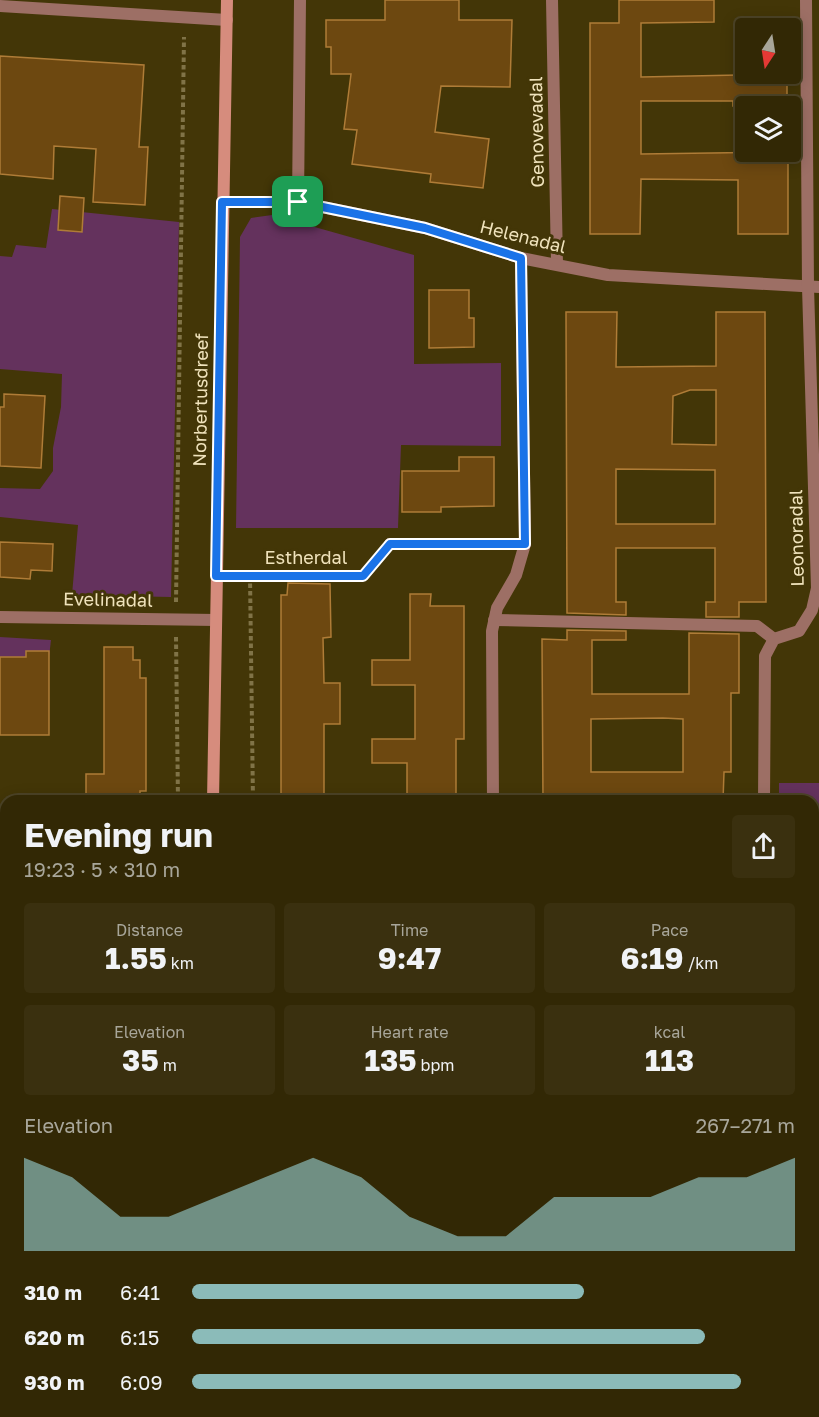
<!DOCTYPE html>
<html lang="en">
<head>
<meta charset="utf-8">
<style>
	:root { --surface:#322805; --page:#3a300f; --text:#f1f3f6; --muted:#a8a69a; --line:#4d4427; --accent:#8bbbb9 }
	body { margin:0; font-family:"Golos Text",sans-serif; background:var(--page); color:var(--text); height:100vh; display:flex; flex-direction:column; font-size:22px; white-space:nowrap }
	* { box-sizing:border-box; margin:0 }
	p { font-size:20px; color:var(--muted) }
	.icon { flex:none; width:33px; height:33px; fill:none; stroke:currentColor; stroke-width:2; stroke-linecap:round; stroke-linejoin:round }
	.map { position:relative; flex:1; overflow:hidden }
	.drawer { position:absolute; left:0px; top:795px; width:819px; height:622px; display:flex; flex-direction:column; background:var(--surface); border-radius:18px 18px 0 0; box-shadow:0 3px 15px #0003,0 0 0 2px var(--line) }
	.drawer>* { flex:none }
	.needle { width:39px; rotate:192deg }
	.tools { position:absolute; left:735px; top:18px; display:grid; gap:12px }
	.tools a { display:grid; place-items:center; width:66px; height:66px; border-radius:6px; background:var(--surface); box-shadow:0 3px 15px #0003,0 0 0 2px var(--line); font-size:30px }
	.pin { position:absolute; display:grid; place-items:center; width:51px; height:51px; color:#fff; margin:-26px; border-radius:12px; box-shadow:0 3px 9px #0006 }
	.round { display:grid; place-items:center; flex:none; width:63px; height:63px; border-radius:6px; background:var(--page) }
	.overview { display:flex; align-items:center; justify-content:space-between; height:102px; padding:0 24px }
	h1 { font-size:33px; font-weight:700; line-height:45px }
	.metrics { display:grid; grid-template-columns:repeat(3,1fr); gap:9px; height:102px; padding:6px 24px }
	.metrics div { display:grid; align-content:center; border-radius:6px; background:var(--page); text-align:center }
	.metrics b { font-size:30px; font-weight:700 }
	.metrics small { font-size:16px; font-weight:400 }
	.metrics p { font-size:16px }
	.chart { height:168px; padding:12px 24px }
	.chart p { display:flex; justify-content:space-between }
	.chart svg { width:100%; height:108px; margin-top:6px; fill:var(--accent); opacity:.7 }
	ul { padding:0 24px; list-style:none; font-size:20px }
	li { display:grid; grid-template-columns:96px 72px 1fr; align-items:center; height:45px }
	li i { height:15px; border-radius:8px; background:var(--accent) }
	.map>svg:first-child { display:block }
</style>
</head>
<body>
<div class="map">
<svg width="819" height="1417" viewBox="0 0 819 1417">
	<rect width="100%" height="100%" fill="#433607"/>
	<g fill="#64325d">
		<polygon points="52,209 179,222 171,597 72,595 78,525 0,517 0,488 40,489 53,471 53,448 61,407 62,374 0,369 0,256 12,257 16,245 46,248"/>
		<polygon points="272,215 414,255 414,364 501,363 501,446 401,445 398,528 236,528 240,237 251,218"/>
		<polygon points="0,637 51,640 48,666 0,662"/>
		<polygon points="779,783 819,783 819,1114 813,1114 813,801 779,801"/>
		<rect x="0" y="974" width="6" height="155"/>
		<rect x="813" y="1132" width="6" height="23"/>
		<polygon points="0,1257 6,1258 6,1283 0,1283"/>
		<rect x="177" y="1412" width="47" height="5"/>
	</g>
	<g fill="#6d4810" stroke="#af7c37" stroke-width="1.5" fill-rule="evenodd">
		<polygon points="385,0 459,0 459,20 512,20 510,87 441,86 435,132 489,139 483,188 430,182 431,174 352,164 357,130 344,129 351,74 331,74 331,47 326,47 326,20 385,20"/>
		<polygon points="619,0 714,0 714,22 641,23 641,77 787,74 787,106 733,106 733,101 641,101 641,154 788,152 788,234 738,234 738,180 641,179 640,234 590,234 590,23 619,23"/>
		<polygon points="0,56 144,65 139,147 148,147 145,205 93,202 96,149 54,146 53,179 0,174"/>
		<polygon points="60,196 84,198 82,232 58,230"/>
		<polygon points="429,290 469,290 469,318 474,318 474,347 429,348"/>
		<path d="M566,312H617L616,367L716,366V312H765L766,602H739V617H706V602H715V548H616V602H626V615L567,613ZM690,390H716V445L672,444L673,396ZM616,469L715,470V524H616Z"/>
		<polygon points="4,394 45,396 41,468 0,466 0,407 4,407"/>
		<polygon points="459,457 494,457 494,506 441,507 441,512 402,512 402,471 459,471"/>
		<polygon points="0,542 53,544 52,571 31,570 30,579 0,577"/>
		<polygon points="288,583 330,584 331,637 323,638 324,683 340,683 340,724 324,724 324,795 320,795 320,801 288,801 288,795 281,794 281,595 287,595"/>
		<polygon points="410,594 431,594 430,606 464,606 464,739 456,739 456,801 407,801 407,763 372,763 372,739 415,739 415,685 372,685 372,660 410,660"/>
		<path d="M567,630L626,631V640H592V694H689V633L739,634V693H731V772H724L723,801H674V797L591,796V801H543L542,639L567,640ZM663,718L683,719V772H591V719Z"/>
		<polygon points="104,647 133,647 133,660 140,660 140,678 146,678 146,791 140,791 140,801 86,801 86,774 104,774"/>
		<polygon points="26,651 49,651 49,735 0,735 0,657 26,657"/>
	</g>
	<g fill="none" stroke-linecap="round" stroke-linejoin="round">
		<g stroke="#807347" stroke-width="4" stroke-dasharray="4.5 3" stroke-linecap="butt">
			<polyline points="237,576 363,576 378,559"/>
			<polyline points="250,576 253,801"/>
			<polyline points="176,602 184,37"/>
			<polyline points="176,637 178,801"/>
			<polyline points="813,874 819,874"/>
			<polyline points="813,1030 819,1036"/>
			<polyline points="0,1123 6,1123"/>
			<polyline points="813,1129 819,1129"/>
			<polyline points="813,1220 819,1221"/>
			<polyline points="0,1243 6,1243"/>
			<polyline points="813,1364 819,1362"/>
			<polyline points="227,1412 228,1417"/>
			<polyline points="811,1417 819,1405"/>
		</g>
		<polyline stroke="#9d6f65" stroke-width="12" points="494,620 757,626 774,639"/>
		<g stroke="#9d6f65" stroke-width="12">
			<polyline points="552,0 557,264"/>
			<polyline points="0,6 227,20"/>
			<polyline points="222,202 298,202 425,228 521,258 608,275 819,287"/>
			<polyline points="298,202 300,0"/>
			<polyline points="390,544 525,544"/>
			<polyline points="0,617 216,620"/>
			<polyline points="493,801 492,631 497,608 516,575 525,544 521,258"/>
			<polyline points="764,801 765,656 774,639 799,631 812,610 817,588 808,287 806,0"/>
			<polyline points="670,1412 670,1417"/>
			<polyline points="0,1414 2,1417"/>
			<polyline points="385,1417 385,1412"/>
		</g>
		<g stroke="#d68c7d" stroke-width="12">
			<polyline points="213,801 227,0"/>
			<polyline points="0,1157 6,1157"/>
			<polyline points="813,1162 819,1162"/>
			<polyline points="813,1198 819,1198"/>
			<polyline points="0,1205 6,1205"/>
		</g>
	</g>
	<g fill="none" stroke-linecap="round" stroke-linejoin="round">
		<defs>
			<polygon id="route" points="222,202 298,202 425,228 521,258 525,544 390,544 363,576 216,576"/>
		</defs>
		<use href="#route" stroke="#fff" stroke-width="12"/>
		<use href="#route" stroke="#1a73e8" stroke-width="8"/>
	</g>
	<g text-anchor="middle" stroke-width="6" stroke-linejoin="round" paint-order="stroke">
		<g font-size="18" fill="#f0e3bc" stroke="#433607">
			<text transform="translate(537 132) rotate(-91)" y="6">Genovevadal</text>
			<text transform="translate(523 237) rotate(14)" y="6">Helenadal</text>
			<text transform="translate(201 400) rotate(-89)" y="6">Norbertusdreef</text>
			<text transform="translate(797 538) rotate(-91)" y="6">Leonoradal</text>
			<text x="306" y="564">Estherdal</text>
			<text transform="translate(108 600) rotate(1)" y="6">Evelinadal</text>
		</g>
	</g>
</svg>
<div class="tools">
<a><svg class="needle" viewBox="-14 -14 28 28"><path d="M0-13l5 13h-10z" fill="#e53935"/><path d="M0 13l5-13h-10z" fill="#a8a69a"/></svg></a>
<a><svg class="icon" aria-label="layers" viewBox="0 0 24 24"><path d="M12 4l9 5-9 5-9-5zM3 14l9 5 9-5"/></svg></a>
</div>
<div class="pin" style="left:298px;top:202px;background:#1e9e55"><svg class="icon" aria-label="arrive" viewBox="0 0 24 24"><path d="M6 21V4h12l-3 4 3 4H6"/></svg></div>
<section class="drawer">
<div class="overview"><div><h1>Evening run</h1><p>19:23 · 5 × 310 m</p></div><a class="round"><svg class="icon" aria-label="share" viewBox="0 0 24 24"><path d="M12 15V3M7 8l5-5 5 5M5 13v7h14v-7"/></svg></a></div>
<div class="metrics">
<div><p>Distance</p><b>1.55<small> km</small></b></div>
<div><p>Time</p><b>9:47</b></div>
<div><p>Pace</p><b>6:19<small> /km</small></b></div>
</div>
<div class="metrics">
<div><p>Elevation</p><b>35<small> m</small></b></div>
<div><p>Heart rate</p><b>135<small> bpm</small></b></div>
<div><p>kcal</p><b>113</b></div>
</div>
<div class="chart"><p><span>Elevation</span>267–271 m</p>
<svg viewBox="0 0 160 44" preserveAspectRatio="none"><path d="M0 44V6L10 14L20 30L30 30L40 22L50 14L60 6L70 14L80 30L90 38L100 38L110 22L120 22L130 22L140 14L150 14L160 6V44z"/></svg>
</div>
<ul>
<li><b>310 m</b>6:41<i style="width:65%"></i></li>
<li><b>620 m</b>6:15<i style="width:85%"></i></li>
<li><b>930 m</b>6:09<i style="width:91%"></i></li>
</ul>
</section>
</div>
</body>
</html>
